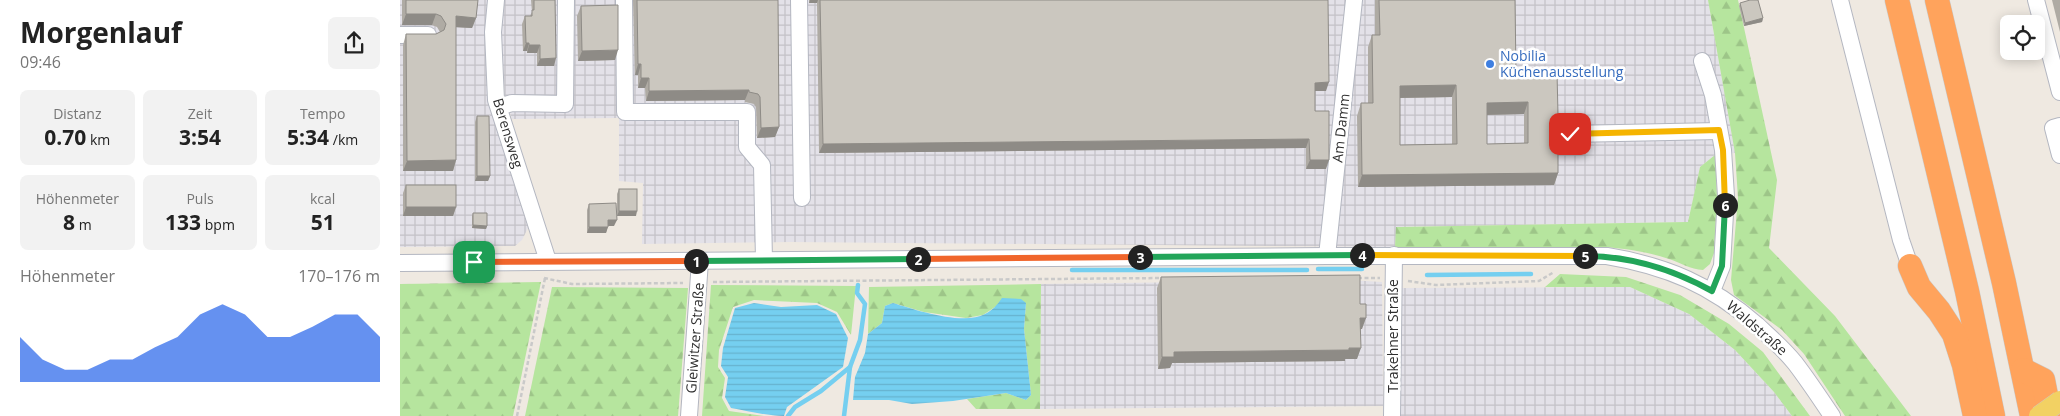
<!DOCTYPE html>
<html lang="de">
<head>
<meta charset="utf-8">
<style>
	:root { --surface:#fff; --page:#f2f2f2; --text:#222; --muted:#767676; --accent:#2563eb }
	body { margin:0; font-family:"Open Sans",sans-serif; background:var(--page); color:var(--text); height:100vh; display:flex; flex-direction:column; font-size:19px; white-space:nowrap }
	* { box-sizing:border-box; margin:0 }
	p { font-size:16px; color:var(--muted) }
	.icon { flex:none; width:28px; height:28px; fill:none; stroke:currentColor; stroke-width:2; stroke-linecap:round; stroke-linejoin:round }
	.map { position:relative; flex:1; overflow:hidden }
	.details { display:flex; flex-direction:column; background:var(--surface); width:400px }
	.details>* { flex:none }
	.controls { position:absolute; left:1600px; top:15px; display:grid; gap:10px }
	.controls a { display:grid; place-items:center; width:45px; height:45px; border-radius:8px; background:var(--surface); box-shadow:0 2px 12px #0003; font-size:25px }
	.pin { position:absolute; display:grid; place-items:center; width:42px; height:42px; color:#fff; margin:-21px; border-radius:10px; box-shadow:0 2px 8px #0006 }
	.km { position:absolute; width:25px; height:25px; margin:-12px; border-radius:50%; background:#222; color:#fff; font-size:14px; line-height:25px; text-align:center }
	.round { display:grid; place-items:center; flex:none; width:52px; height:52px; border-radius:8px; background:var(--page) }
	.head { display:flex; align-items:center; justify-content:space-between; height:85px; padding:0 20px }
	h1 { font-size:28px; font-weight:700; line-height:38px }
	.stats { display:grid; grid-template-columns:repeat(3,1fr); gap:8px; height:85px; padding:5px 20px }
	.stats div { display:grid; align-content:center; border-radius:8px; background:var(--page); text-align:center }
	.stats b { font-size:21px; font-weight:700 }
	.stats small { font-size:14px; font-weight:400 }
	.stats p { font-size:14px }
	.chart { height:140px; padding:10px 20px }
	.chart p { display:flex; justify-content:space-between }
	.chart svg { width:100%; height:90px; margin-top:5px; fill:var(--accent); opacity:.7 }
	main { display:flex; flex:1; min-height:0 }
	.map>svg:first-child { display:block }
</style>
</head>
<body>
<main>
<section class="details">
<div class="head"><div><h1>Morgenlauf</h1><p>09:46</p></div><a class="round"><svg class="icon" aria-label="share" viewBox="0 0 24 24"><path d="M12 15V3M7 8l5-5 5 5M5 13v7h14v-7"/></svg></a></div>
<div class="stats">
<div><p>Distanz</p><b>0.70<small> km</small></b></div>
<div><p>Zeit</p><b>3:54</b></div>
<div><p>Tempo</p><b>5:34<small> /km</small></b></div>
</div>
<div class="stats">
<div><p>Höhenmeter</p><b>8<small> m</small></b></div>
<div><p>Puls</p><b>133<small> bpm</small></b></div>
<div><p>kcal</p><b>51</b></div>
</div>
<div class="chart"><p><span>Höhenmeter</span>170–176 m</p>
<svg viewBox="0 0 160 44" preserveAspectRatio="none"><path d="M0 44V22L10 33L20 38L30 38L40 33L50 33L60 27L70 22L80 11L90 6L100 11L110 22L120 22L130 17L140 11L150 11L160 22V44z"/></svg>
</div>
</section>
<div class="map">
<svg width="1660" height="416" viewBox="0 0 1660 416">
	<defs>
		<pattern id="industrial-grid" width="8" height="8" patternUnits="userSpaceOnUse" patternTransform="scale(1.25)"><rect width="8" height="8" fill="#e3e1e8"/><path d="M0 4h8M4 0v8" fill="none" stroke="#c3c1c7"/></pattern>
		<pattern id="forest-firs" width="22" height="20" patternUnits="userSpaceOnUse" patternTransform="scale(1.25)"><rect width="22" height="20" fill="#b6e59e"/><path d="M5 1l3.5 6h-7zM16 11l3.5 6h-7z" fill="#9dc588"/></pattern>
		<pattern id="water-rules" width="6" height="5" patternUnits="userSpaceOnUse" patternTransform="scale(1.25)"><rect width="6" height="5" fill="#75cff0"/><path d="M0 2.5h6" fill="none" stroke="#66b2ce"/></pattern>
	</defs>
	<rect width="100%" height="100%" fill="#efe9e1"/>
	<g fill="url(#industrial-grid)">
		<polygon points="0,0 88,0 85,29 88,99 128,228 122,240 115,246 0,247"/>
		<polygon points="104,0 1308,0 1335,153 1315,155 1300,167 1288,222 997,227 995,247 390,242 242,244 243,183 219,181 219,118 112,119 105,97 101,31"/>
		<polygon points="949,280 982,282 983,406 640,409 641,284"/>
		<polygon points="1230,287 1289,314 1335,350 1374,392 1392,416 1001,416 1001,288"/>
	</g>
	<g fill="url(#forest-firs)">
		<polygon points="1308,0 1338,0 1377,180 1369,248 1435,316 1511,416 1445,416 1404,354 1382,330 1334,295 1331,280 1338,198 1335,153"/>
		<path d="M1315,155L1317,196L1314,253L1310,264L1303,270C1290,269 1281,263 1269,259C1248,252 1228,249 1206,247H995L996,227L1288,222L1300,167Z"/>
		<polygon points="1160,274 1226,277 1280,295 1329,324 1363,352 1410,416 1392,416 1374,392 1335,350 1289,314 1230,287 1145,287"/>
		<polygon points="141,282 113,416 0,416 0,284"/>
		<polygon points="641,284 640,409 576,409 567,399 606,393 626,400 631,395 624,329 626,303 595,307 583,315 566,318 524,312 493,303 485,306 482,323 468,334 469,287"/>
		<polygon points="311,285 456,286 451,335 437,312 417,303 354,300 333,307 319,350 318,367 325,378 322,398 329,411 364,416 302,416"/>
		<polygon points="152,287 288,288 278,416 125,416"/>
	</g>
	<g fill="url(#water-rules)">
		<path d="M602,298L621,299L626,303L624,329L631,395L626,400L606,393L553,401L512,404L489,400H453L455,377L465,353L468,334L482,323L485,306L493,303C516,310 563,326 585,314C593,310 597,305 602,298Z"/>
		<path d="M354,303L381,307L417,305L436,314L448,338L443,367L387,407L384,416C367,416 349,411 331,408L325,397L328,377L321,366L323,348L335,308Z"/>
	</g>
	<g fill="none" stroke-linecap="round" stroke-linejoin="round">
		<g stroke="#75cff0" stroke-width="4.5">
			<polyline points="918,269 962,269"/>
			<polyline points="672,270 907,270"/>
			<polyline points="1027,275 1131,274"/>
			<polyline points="388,416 395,407 421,391 450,367 460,340 465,304 457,293 458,285"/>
			<polyline points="444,416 450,367"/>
		</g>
		<defs>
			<g id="minor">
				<polyline points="96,0 93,32 96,100 148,261"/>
				<polyline points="224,0 225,112 347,112 347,147 362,165 364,260"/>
				<polyline points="399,0 402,198"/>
				<polyline points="1440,0 1501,240 1510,266"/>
				<polyline points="1636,0 1660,92"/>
				<polyline points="0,35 28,35"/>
				<polyline points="1302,61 1313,95 1323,150 1326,196 1322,266 1312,291"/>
				<polyline points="99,107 112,103 165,104 166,0"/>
				<polyline points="1660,126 1653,128 1660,155"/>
				<polyline points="1170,134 1319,131"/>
				<polyline points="927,256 954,0"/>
				<path d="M0,263L927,256H1207C1267,266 1311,285 1357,325C1370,337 1384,349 1395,363C1408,380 1420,398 1432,416"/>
				<polyline points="289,416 300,261"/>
				<polyline points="992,416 994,255"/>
			</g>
			<g id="highway">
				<polyline points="1497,0 1567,291 1593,416"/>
				<polyline points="1537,0 1604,283 1632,416"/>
				<polyline points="1510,266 1519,287 1539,311 1554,334 1564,365 1575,416"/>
				<polyline points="1623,370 1643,380 1650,416"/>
			</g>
		</defs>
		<use href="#minor" stroke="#b4b7c1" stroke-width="18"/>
		<use href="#highway" stroke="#c9c9c9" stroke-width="25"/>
		<g stroke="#c9c9c9" stroke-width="2.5" stroke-dasharray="4 2.5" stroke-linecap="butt">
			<polyline points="144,278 172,284 283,283"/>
			<polyline points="958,278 980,278"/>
			<polyline points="1008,281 1036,285 1139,281 1154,272"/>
			<polyline points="313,282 763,278"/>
			<polyline points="117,416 145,278"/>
		</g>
		<use href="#minor" stroke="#fff" stroke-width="16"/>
		<use href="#highway" stroke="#ffa35c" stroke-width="24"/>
		<defs>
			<polyline id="major-bridge" points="1639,416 1660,401"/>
		</defs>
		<use href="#major-bridge" stroke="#c9c9c9" stroke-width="21" stroke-linecap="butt"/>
		<use href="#major-bridge" stroke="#f2d163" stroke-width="20"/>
	</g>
	<g fill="#afaba4" fill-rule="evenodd">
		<polygon points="2,0 78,0 76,18 72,28 56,27 56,160 53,171 3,171 3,45 6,34 36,34 40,32 37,27 32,25 2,25"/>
		<polygon points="131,0 155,0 154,66 137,66 137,53 127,53 127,51 123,51 122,24 125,16 130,16 132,12"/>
		<polygon points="233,0 378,0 379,127 375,137 357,138 356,107 354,104 345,102 345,100 246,101 245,88 238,88 238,75 235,75"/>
		<polygon points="409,0 928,0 926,91 915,91 915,111 926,169 906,169 906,148 419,153 417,3 409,3"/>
		<path d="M975,0H1115L1116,73L1158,115L1165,123L1168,129L1164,142H1158V173L1154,185L958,187L957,116L961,103H968V47L972,35H975ZM1052,97V144L1000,145V98ZM1124,114V143L1087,144V115Z"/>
		<polygon points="1652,0 1660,0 1660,32"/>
		<polygon points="1340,3 1363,18 1362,22 1344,26 1339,6"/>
		<polygon points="181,6 215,60 178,61 177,16"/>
		<polygon points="77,116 90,176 88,181 75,181 75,122"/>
		<polygon points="6,185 56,207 53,216 3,216 3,193"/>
		<polygon points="219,189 236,216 217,216 217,194"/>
		<polygon points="189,204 214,226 208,226 206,233 187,233 187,210"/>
		<polygon points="73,213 87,226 86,229 72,228 72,216"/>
		<polygon points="761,277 962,329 960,329 957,359 945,359 945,361 772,363 770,368 758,369 757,288"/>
	</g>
	<g fill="#8e8b86">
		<polygon points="410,0 418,0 417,3 409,3"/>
		<polygon points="6,14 36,14 32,25 2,25"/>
		<polygon points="56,16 76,18 72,28 52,27"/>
		<polygon points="1363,18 1362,22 1344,26 1345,23"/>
		<polygon points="126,43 129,43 127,51 123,51"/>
		<polygon points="129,45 140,45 137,53 127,53"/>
		<polygon points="218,50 215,60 178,61 182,51"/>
		<polygon points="156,58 154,66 137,66 140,59"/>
		<polygon points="238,64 241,64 238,75 235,75"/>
		<polygon points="241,78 249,78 245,88 238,88"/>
		<polygon points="929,82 926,91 912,91 915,83"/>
		<polygon points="1056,85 1052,97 995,98 1000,86"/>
		<polygon points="349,90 345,100 246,101 249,91"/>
		<polygon points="1128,102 1124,114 1082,115 1087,103"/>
		<polygon points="379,127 375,137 357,138 361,128"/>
		<polygon points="1168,129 1164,142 1153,142 1158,130"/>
		<polygon points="909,139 906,148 419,153 423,144"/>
		<polygon points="56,160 53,171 3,171 7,161"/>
		<polygon points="910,160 929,160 926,169 906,169"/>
		<polygon points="1158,173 1154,185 958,187 962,175"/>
		<polygon points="77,176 90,176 88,181 75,181"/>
		<polygon points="6,207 56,207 53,216 3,216"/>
		<polygon points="219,211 237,211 236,216 217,216"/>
		<polygon points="208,220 217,220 214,226 205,226"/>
		<polygon points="73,225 87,226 86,229 72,228"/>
		<polygon points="189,227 208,227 206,233 187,233"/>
		<polygon points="960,318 966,318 962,329 956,329"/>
		<polygon points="961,348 957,359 945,359 945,361 772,363 770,368 758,369 762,357 774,352"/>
	</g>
	<g fill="#cbc7bf" stroke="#8e8b86" fill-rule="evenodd">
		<polygon points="6,0 78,0 76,18 56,16 56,160 7,161 6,34 36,34 44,30 46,24 41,16 36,14 6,14"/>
		<polygon points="134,0 155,0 156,58 140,59 140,45 129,45 129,43 126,43 125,16 132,16 132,10 134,10"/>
		<polygon points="237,0 378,0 379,127 361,128 360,97 358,94 349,92 349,90 249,91 249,78 241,78 241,64 238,64"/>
		<polygon points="420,0 928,0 929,82 915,83 915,111 929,111 929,160 910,160 909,139 423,144"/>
		<path d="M979,0H1115L1116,73L1157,72L1158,115H1168L1165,122L1168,129L1158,130V173L962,175L961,103H973L972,35H980ZM1056,85L1057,144L1000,145V86ZM1128,102V143L1087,144V103Z"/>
		<polygon points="1350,0 1358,0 1363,18 1345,23 1340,3"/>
		<polygon points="218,5 218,50 182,51 181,6"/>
		<polygon points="77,116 89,116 90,176 77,176"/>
		<rect x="6" y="185" width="50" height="22"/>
		<rect x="219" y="189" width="18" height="22"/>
		<polygon points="216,203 217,220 208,220 208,227 189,227 189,204"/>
		<polygon points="73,213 87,213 87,226 73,225"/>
		<polygon points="960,275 960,304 966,304 966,318 960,318 961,348 949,348 949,350 774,352 774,357 762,357 761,277"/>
	</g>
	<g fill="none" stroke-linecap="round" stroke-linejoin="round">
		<defs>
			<polyline id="split-1" points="74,262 296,261"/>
			<polyline id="split-2" points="296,261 518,259"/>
			<polyline id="split-3" points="518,259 740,257"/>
			<polyline id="split-4" points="740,257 962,255"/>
			<polyline id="split-5" points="962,255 1185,256"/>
			<path id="split-6" d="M1185,256C1231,256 1272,269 1312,291L1322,266L1325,205"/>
			<polyline id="split-7" points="1170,134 1319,130 1323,150 1325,205"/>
		</defs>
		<use href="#split-1" stroke="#fff" stroke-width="10"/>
		<use href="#split-2" stroke="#fff" stroke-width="10"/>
		<use href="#split-3" stroke="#fff" stroke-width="10"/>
		<use href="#split-4" stroke="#fff" stroke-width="10"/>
		<use href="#split-5" stroke="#fff" stroke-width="10"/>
		<use href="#split-6" stroke="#fff" stroke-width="10"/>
		<use href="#split-7" stroke="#fff" stroke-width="10"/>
		<use href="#split-1" stroke="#f0652b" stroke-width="6"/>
		<use href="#split-2" stroke="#22a559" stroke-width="6"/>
		<use href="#split-3" stroke="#f0652b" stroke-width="6"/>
		<use href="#split-4" stroke="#22a559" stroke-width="6"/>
		<use href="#split-5" stroke="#f5b400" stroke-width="6"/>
		<use href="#split-6" stroke="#22a559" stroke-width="6"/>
		<use href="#split-7" stroke="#f5b400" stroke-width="6"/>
	</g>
	<circle fill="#3f7fe0" stroke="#fff" stroke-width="2" cx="1090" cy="64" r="5"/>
	<g text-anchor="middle" stroke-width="5" stroke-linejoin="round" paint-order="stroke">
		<g font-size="14" fill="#366cbe" stroke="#fff" text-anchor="start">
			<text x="1100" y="61">Nobilia<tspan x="1100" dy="16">Küchenausstellung</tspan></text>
		</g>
		<g font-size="14" fill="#2e2e2e" stroke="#fff">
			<text transform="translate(941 128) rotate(-84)" y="5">Am Damm</text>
			<text transform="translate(108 133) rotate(73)" y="5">Berensweg</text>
			<text transform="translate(1357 328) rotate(41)" y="5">Waldstraße</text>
			<text transform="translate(993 336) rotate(-90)" y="5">Trakehner Straße</text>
			<text transform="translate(295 338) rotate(-86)" y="5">Gleiwitzer Straße</text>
		</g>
	</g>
</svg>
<div class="controls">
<a><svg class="icon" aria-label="locate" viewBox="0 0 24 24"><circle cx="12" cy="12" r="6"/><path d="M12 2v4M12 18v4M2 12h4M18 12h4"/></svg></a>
</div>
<div class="pin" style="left:74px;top:262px;background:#1e9e55"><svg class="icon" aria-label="arrive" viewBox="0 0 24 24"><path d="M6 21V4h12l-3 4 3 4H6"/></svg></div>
<div class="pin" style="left:1170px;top:134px;background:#d93025"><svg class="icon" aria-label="check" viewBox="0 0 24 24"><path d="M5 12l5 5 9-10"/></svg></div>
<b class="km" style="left:296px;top:261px">1</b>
<b class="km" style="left:518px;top:259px">2</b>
<b class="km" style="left:740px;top:257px">3</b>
<b class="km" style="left:962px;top:255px">4</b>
<b class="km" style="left:1185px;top:256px">5</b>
<b class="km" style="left:1325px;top:205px">6</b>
</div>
</main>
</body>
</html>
